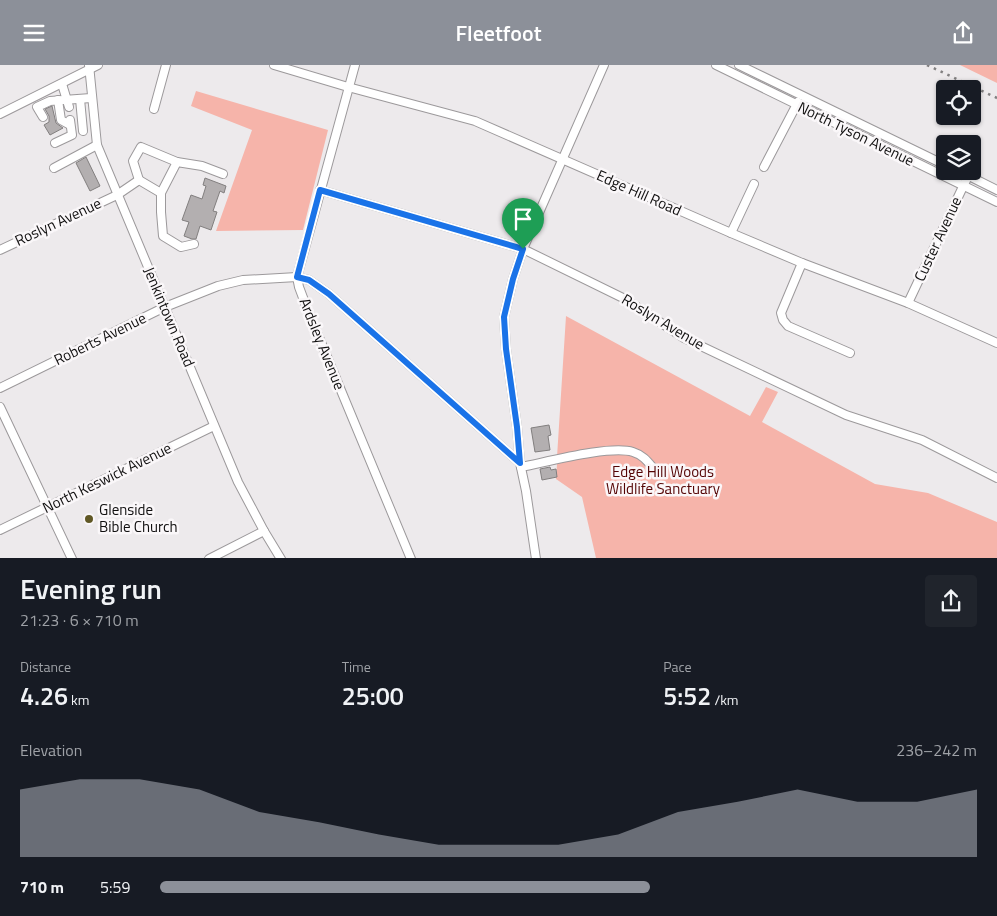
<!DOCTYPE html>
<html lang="en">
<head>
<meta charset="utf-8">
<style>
	:root { --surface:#171b24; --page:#20242c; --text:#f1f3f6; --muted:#9ea1a6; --accent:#8c9099 }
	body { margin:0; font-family:"Titillium Web",sans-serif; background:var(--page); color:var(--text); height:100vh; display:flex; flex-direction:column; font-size:19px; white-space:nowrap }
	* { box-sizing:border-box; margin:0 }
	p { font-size:16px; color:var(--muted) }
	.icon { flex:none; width:28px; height:28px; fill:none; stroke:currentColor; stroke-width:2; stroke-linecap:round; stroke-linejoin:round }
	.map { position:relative; height:493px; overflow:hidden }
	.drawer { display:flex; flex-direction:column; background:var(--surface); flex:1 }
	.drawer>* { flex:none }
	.controls { position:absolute; left:936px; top:15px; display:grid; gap:10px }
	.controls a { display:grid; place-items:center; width:45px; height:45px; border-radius:5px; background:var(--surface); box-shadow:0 1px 4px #0004; font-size:25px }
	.pin { position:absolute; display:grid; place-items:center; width:42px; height:42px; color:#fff; margin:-51px -21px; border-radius:50% 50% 50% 0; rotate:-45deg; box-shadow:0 0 5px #0007 }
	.pin .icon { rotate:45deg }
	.round { display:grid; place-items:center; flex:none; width:52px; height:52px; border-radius:5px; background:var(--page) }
	.summary { display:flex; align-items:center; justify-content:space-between; height:85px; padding:0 20px }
	h1 { font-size:28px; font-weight:600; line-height:38px }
	.figures { display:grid; grid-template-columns:repeat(3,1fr); gap:8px; height:85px; padding:5px 20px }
	.figures div { display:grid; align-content:center }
	.figures b { font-size:25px; font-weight:600 }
	.figures small { font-size:14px; font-weight:400 }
	.figures p { font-size:14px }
	.chart { height:140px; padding:10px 20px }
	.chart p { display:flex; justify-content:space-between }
	.chart svg { width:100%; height:90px; margin-top:5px; fill:var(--accent); opacity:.7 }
	ul { padding:0 20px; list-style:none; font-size:16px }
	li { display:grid; grid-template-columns:80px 60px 1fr; align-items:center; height:38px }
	li i { height:12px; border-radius:6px; background:var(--accent) }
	header { display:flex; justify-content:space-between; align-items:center; height:65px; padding:0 20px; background:var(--accent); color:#fff; font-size:22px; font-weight:600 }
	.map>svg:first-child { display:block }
</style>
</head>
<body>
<header><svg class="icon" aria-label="menu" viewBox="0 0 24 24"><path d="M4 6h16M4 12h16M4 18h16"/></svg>Fleetfoot<svg class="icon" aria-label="share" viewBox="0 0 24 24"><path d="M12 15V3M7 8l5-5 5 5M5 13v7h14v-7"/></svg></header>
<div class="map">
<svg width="997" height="494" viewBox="0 0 997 494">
	<rect width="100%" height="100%" fill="#edeaec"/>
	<g fill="#f6b4aa">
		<polygon points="960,0 997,0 997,18"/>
		<polygon points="196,26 328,65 303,165 216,166 252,65 191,41"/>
		<polygon points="566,251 750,351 766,322 778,327 762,357 875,419 928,428 997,457 997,493 596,493 582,432 556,414 557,399 525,404 557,392"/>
	</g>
	<g fill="#b3afb0" stroke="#827f7f">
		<polygon points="52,41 56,58 63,63 50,70 44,60 49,57 49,51 45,44"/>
		<polygon points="86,92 100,121 90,126 76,98"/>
		<polygon points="205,113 226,121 224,128 220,126 213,146 217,147 211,165 200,161 196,174 192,174 184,171 189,157 182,155 191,130 202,134 206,121 203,120"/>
		<polygon points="549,360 551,370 548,371 550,385 535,387 531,363"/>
		<polygon points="550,402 551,405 556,404 557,412 542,415 540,404"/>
	</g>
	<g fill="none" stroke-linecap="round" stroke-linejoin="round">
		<defs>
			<g id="minor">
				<polyline points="89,0 97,80 238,417 264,466 281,494"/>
				<polyline points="274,0 348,22 475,56 731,168 802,198 908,238 997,278"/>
				<polyline points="355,0 297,212 299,222 308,246 411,494"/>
				<polyline points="716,0 997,137"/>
				<polyline points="739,0 945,100"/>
				<polyline points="62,19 69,42"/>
				<polyline points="80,34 83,66"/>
				<polyline points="58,35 61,55 70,60"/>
				<polyline points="154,44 166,0"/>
				<polyline points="0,49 98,0"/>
				<polyline points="43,52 37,42 50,36 91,33"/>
				<polyline points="55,78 72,70 70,55"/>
				<polyline points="764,102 798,37"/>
				<polyline points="54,103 97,80"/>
				<polyline points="959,106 997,125"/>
				<polyline points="139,115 133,96 141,82 177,97"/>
				<polyline points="320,125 523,184 625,234 684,273 846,350 922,375 997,413"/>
				<polyline points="161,128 177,97 202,101 223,109"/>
				<polyline points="731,168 754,119"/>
				<polyline points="0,185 117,130 139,115 161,128 161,147 163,171 181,182 194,179"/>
				<polyline points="802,198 781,248 783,255 788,261 850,288"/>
				<polyline points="908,238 968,111"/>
				<polyline points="0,323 165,242 218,221 243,215 297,212 309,215 329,229 520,398"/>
				<polyline points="0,342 72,494"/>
				<path d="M521,402C547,397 610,380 633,387C643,390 648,397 654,404"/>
				<polyline points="0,465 214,361"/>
				<polyline points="209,494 264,466"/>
				<polyline points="536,494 526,426 520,398 517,362 506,284 504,252 513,214 523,184 604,0"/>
			</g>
		</defs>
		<use href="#minor" stroke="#9c999b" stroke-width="10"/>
		<use href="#minor" stroke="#fff" stroke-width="8"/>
		<polyline stroke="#828081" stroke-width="2.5" stroke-dasharray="2.5 5" stroke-linecap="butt" points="927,0 997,33"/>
	</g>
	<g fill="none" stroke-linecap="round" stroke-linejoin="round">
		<defs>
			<polygon id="route" points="320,125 523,184 513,214 504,252 506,284 517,362 520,398 329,229 309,215 297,212"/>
		</defs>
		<use href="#route" stroke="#fff" stroke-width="10"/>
		<use href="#route" stroke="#1a73e8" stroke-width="6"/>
	</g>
	<circle fill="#605825" stroke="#faf7f9" stroke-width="2" cx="89" cy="454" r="5"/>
	<g text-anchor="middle" stroke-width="5" stroke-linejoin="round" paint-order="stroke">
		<g font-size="15" fill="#100f0f" stroke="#faf7f9">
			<text transform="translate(856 69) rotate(26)" y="5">North Tyson Avenue</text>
			<text transform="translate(639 128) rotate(24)" y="5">Edge Hill Road</text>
			<text transform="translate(58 157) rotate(-25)" y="5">Roslyn Avenue</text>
			<text transform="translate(938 174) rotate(-65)" y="5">Custer Avenue</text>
			<text transform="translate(169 252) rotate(67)" y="5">Jenkintown Road</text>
			<text transform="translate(663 257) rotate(31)" y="5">Roslyn Avenue</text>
			<text transform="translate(100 274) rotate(-26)" y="5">Roberts Avenue</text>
			<text transform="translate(322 279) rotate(68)" y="5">Ardsley Avenue</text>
			<text transform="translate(107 413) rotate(-26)" y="5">North Keswick Avenue</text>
		</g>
		<g font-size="15" fill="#540404" stroke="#faf7f9">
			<text x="663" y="412">Edge Hill Woods<tspan x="663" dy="17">Wildlife Sanctuary</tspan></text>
		</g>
		<g font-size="15" fill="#100f0f" stroke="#faf7f9" text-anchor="start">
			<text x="99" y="450">Glenside<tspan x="99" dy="17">Bible Church</tspan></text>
		</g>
	</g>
</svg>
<div class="controls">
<a><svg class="icon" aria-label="locate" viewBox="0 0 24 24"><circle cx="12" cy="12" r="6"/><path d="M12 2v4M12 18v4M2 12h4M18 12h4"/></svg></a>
<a><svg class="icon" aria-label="layers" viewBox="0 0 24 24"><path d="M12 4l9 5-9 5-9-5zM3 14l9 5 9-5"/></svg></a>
</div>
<div class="pin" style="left:523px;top:184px;background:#1e9e55"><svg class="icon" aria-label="arrive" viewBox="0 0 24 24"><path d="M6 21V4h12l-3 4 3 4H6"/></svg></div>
</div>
<section class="drawer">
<div class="summary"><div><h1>Evening run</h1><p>21:23 · 6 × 710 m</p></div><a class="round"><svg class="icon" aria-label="share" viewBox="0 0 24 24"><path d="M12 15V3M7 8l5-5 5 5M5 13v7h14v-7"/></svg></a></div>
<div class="figures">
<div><p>Distance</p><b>4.26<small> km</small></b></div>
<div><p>Time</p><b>25:00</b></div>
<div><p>Pace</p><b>5:52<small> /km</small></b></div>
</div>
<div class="chart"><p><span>Elevation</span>236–242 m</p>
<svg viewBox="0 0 160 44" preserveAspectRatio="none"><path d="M0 44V11L10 6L20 6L30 11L40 22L50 27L60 33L70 38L80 38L90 38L100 33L110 22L120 17L130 11L140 17L150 17L160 11V44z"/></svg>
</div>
<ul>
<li><b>710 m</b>5:59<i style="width:60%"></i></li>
</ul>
</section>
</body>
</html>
